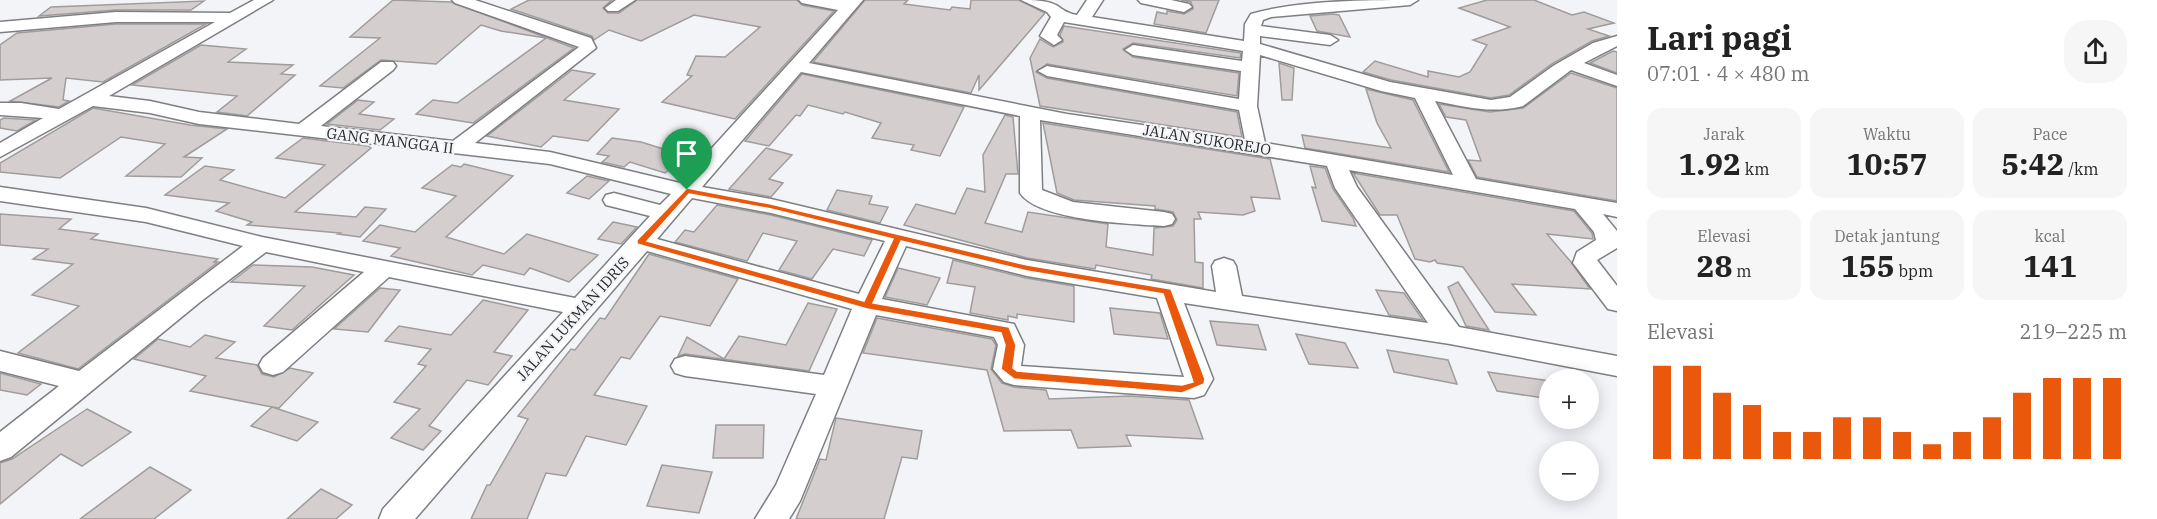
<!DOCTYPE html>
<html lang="id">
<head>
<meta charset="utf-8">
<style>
	:root { --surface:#fff; --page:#f6f6f6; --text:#222; --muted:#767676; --accent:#ea580c }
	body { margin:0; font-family:"IBM Plex Serif",serif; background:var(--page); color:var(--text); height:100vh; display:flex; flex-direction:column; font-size:22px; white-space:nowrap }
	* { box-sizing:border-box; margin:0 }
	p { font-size:20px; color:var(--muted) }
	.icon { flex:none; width:33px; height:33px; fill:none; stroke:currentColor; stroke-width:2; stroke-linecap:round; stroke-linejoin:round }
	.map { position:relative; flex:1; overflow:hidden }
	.sheet { display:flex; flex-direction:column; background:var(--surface); width:540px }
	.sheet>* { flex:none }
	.controls { position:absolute; left:1539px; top:369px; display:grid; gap:12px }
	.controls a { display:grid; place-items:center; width:60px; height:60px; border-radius:50%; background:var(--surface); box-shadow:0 3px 15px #0003; font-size:30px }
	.pin { position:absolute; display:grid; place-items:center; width:51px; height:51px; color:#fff; margin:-62px -26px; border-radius:50% 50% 50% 0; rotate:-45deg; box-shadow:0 0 6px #0007 }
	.pin .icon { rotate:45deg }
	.round { display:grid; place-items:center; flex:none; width:63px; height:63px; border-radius:24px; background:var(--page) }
	.summary { display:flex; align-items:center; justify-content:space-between; height:102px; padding:0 30px }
	h1 { font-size:33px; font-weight:800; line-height:45px }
	.stats { display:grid; grid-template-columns:repeat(3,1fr); gap:9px; height:102px; padding:6px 30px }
	.stats div { display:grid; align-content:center; border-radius:15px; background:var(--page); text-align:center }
	.stats b { font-size:30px; font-weight:800 }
	.stats small { font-size:16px; font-weight:400 }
	.stats p { font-size:16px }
	.chart { height:168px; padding:12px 30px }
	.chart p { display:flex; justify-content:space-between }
	.chart svg { width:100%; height:108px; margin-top:6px; stroke:var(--accent); stroke-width:6 }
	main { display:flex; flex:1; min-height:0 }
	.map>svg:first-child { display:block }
</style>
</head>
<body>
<main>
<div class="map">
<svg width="1617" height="519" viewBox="0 0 1617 519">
	<rect width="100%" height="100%" fill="#f3f4f8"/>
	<g fill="#d4cfce" stroke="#a09c9b" stroke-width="1.5">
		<polygon points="393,0 451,2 574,48 473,123 416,114 433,100 457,103 546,38 501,31 481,25 436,64 381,60 343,88 320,86 380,38 350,37"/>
		<polygon points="529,0 612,0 603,8 608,13 619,13 637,0 797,0 802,5 834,11 735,119 662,102 692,76 687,75 696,56 725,57 760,27 694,15 641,41 609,30 594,40 592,36 511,9"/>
		<polygon points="865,0 908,0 904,4 950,10 952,7 970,9 971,0 1019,0 1045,13 979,90 979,75 971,93 813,62"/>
		<polygon points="1181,0 1219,0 1206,33 1154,24 1157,12 1167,14 1167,11 1184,14 1193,9 1191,2"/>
		<polygon points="1487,0 1534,0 1572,15 1584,12 1614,23 1588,29 1609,36 1592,41 1552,64 1509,95 1491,98 1391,80 1363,72 1375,61 1428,77 1428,71 1459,77 1470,72 1487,45 1473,40 1510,27 1459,8"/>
		<polygon points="204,1 191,10 116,10 39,16 51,7"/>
		<polygon points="1333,14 1339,15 1350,37 1317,31 1310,16"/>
		<polygon points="116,24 206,24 103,82 66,78 63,100 69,101 59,107 10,101 52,78 0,80 0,45 17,33"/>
		<polygon points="1064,26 1241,53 1240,58 1133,43 1123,49 1133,57 1239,73 1237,96 1047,64 1036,72 1047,78 1237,112 1242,137 1040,106 1030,58 1040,39 1053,47 1063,42 1060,35"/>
		<polygon points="201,45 246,49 228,62 293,65 281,74 295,75 247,116 217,112 237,96 132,85"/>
		<polygon points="1613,51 1617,52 1617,73 1590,63"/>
		<polygon points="1279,63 1294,68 1292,100 1282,100"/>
		<polygon points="572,70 595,74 564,100 619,109 588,141 553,136 541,147 487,136"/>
		<polygon points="1571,73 1617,88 1617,201 1477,177 1468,160 1481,161 1466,120 1446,117 1439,104 1490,112 1523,108"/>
		<polygon points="802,74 964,107 940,156 911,150 914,145 872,138 881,123 845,112 843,114 808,105 800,116 796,115 769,146 745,141"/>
		<polygon points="1366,89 1413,100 1449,172 1305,148 1302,135 1391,148 1377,123"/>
		<polygon points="358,100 374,102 359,114 394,119 380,130 327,124"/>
		<polygon points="93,108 190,125 227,129 184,157 202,158 181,177 126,176 165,144 121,137 60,178 0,172 0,163"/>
		<polygon points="1005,115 1013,117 1018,174 1006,174 985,223 1022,232 1028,212 1108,224 1106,247 1153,255 1154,228 1173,226 1177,220 1173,212 1155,209 1155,206 1074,200 1057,193 1043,123 1270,159 1280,199 1251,197 1255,211 1243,215 1198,212 1201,219 1194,219 1195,262 1203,263 1203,288 1151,279 1152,275 1096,265 1095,269 1027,258 904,225 916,204 955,214 967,188 985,192 983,155"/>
		<polygon points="4,118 36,120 17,131 0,128 0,120"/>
		<polygon points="303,138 368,146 371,148 295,212 356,217 365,207 386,209 360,237 338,234 340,233 247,225 252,222 216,211 229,203 165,195 205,166 234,170 220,180 285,198 325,165 276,158"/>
		<polygon points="612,138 641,142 686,156 665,173 630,162 624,167 602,162 609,156 597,154"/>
		<polygon points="766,148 792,155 769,179 783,183 771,197 729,189"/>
		<polygon points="464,164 513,176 446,237 504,254 527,234 598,255 569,282 530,268 524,275 483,265 472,275 391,256 400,248 363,241 380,225 415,232 456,196 422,188 452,165 461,167"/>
		<polygon points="1310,166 1325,168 1333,189 1353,218 1356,226 1322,221 1312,187 1316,188"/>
		<polygon points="1353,173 1574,211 1592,233 1593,239 1547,234 1571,262 1590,289 1512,284 1536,315 1495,312 1463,267 1437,263 1435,260 1430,262 1415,259 1397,215 1380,215"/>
		<polygon points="587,176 609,181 589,199 567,193"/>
		<polygon points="837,190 872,196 869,204 888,207 880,223 827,210"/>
		<polygon points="717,205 771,215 872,240 864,256 833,249 812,279 779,270 797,241 763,233 747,261 675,242 685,230 694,232"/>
		<polygon points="0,214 71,219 59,229 98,234 91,239 218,259 214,262 218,262 78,369 18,353 79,306 32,295 73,264 33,259 48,249 0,245"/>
		<polygon points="613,222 637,227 621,244 598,239"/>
		<polygon points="649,254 738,279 710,326 660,316 630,359 621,357 594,395 647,406 626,445 586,436 566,476 546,473 527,519 471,519 487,485 490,485 528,419 518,416 571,349 575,350 600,318 605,319"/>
		<polygon points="953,260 1026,278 1074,286 1074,322 1017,314 1017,318 1008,316 1008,320 970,313 975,287 947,283"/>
		<polygon points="253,265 312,267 354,275 292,330 264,326 305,286 231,282"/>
		<polygon points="898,268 940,278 927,305 885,297"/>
		<polygon points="1458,282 1489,330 1466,326 1448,287"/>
		<polygon points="380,288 400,290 368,332 334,329"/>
		<polygon points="1376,290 1404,293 1423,320 1389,315"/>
		<polygon points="483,300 528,310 494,352 512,356 488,385 467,380 429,426 441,431 423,450 391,438 420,409 394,402 426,366 418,364 431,349 385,341 399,326 451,335"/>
		<polygon points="808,303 837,309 809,371 685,354 678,356 687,337 724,359 739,336 786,345"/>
		<polygon points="1110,308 1160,313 1168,339 1114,334"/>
		<polygon points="877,318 992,339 996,345 991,369 1002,383 1014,387 1046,390 1049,399 1129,396 1189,400 1203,439 1126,435 1131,446 1078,448 1071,430 1004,431 987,370 863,353"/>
		<polygon points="1210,321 1258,325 1266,350 1217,345"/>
		<polygon points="1296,334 1345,343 1358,368 1309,364"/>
		<polygon points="205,335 235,342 216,358 257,365 262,374 274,377 290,368 313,373 279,408 272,407 318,422 297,441 251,426 272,407 190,391 206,376 134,359 158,339 190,347"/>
		<polygon points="1387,350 1448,360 1457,384 1394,372"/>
		<polygon points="1488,372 1550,381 1550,399 1497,391"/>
		<polygon points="0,373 41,384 27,395 0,390"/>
		<polygon points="87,409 131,432 82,466 61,454 0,504 0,463 12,459"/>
		<polygon points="836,418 922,431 917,459 902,457 884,519 796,519 820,459 826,460"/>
		<polygon points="716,425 764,425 763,458 713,458"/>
		<polygon points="662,465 712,472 699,513 647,506"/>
		<polygon points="150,467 191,490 154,519 80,519"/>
		<polygon points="321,489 352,505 336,519 287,519"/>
	</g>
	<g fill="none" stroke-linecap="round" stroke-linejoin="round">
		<defs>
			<g id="street">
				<path d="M254,0H273L109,96L150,101L199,112L299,124L381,62H393L396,66L393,70L321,126L453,141L579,47L455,3L452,0H475L591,38L596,48L475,143L550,152L680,183L838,10L802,3L799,0H863L809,63L1067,114L1245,140L1239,110L1047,76L1038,71L1047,66L1239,99L1241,71L1133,55L1125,50L1133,45L1242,61L1243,51L1064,22L1057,35L1062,40L1054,45L1040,36L1051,17L1047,12L1021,0C1033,0 1045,0 1056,5C1064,10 1066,13 1077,15L1087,0H1103L1092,17L1244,41L1245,24L1251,14C1299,0 1368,0 1418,0L1410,5L1271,17L1263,20L1261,26L1330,35L1338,40L1330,45L1260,36V44L1390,82L1491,100L1510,97L1553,66L1593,43L1617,36V46L1584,63L1617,75V86L1571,70L1523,106C1492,114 1466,107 1435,101L1476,179L1617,203V217L1603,214L1617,231V248L1597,260L1617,286V311L1608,309L1573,263L1577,252L1596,240L1594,232L1575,209L1349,170L1357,187L1459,327L1617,356V376L1450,344L1184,303L1213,379L1204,395L1194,398L1014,385L1004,382L993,369L998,345L994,337L876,315L800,501L789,519H755L776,485L816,394L685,376L675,373L671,366L675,359L685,356L824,375L852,309L647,251L415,519H379L383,509L563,312L389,277L283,372L273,375L263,372L259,365L263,358L364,272L266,252L200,302L11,457L0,461V432L59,386L0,371V351L79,371L243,246L146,222L0,201V187L146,208L262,237L575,298L650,216L606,205L603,200L606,195L614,193L660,205L671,194L550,164L199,124L150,113L93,106L0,157V143L43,118L0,115V103H21L59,109L215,22H116L0,32V22L116,12L230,13ZM1260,55L1381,91L1415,98L1453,175L1265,143L1257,106ZM801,72L1020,116V193C1039,221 1131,224 1164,226L1172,224L1175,219L1172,214L1164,212L1073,202L1042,190L1040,120L1327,166L1335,188L1428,323L1242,296L1236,266L1233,261L1224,258L1215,261L1212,266L1216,292L1027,260L771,199L702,187ZM692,198L771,213L885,241L859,294L657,239ZM906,246L1027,276L1157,298L1184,377L1021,366L1024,345L1014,324L882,299Z"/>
				<polygon points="616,0 635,0 618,11 608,11 605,8"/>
				<polygon points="1138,0 1171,0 1189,4 1192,7 1184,12 1141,3"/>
			</g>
		</defs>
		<use href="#street" stroke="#7e7f83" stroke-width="3"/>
		<use href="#street" fill="#fff" fill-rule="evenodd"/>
	</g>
	<path fill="#ea580c" stroke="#fff" stroke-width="1.5" fill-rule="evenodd" d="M687,188L771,204L1027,265L1171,289L1205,379L1204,384L1182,393L1014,379L1001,369L1005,345L1001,333L867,309L637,244V240ZM689,194L771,209L893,239L864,301L647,241ZM901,241L1027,271L1163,294L1193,382L1182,385L1017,371L1013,368L1016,345L1009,327L873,303Z"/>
	<g text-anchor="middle" stroke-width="4.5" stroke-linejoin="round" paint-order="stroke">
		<g font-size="15" fill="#272829" stroke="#f3f4f8">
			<text transform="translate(1207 140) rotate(9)" y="5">JALAN SUKOREJO</text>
			<text transform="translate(390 141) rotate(7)" y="5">GANG MANGGA II</text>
			<text transform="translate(573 319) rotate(-48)" y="5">JALAN LUKMAN IDRIS</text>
		</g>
	</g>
</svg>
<div class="controls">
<a>+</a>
<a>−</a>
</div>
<div class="pin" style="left:687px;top:190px;background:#1e9e55"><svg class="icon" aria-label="arrive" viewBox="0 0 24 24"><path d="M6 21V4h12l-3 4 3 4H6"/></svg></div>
</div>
<section class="sheet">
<div class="summary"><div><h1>Lari pagi</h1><p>07:01 · 4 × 480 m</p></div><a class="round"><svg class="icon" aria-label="share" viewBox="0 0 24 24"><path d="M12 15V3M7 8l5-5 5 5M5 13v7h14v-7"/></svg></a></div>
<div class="stats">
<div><p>Jarak</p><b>1.92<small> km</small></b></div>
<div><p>Waktu</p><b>10:57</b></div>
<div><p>Pace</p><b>5:42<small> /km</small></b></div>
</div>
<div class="stats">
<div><p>Elevasi</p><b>28<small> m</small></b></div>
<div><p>Detak jantung</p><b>155<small> bpm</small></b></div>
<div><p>kcal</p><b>141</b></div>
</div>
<div class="chart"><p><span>Elevasi</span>219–225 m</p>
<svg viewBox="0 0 160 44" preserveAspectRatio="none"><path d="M5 44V6M15 44V6M25 44V17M35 44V22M45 44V33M55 44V33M65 44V27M75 44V27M85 44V33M95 44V38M105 44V33M115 44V27M125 44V17M135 44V11M145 44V11M155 44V11"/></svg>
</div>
</section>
</main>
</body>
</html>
